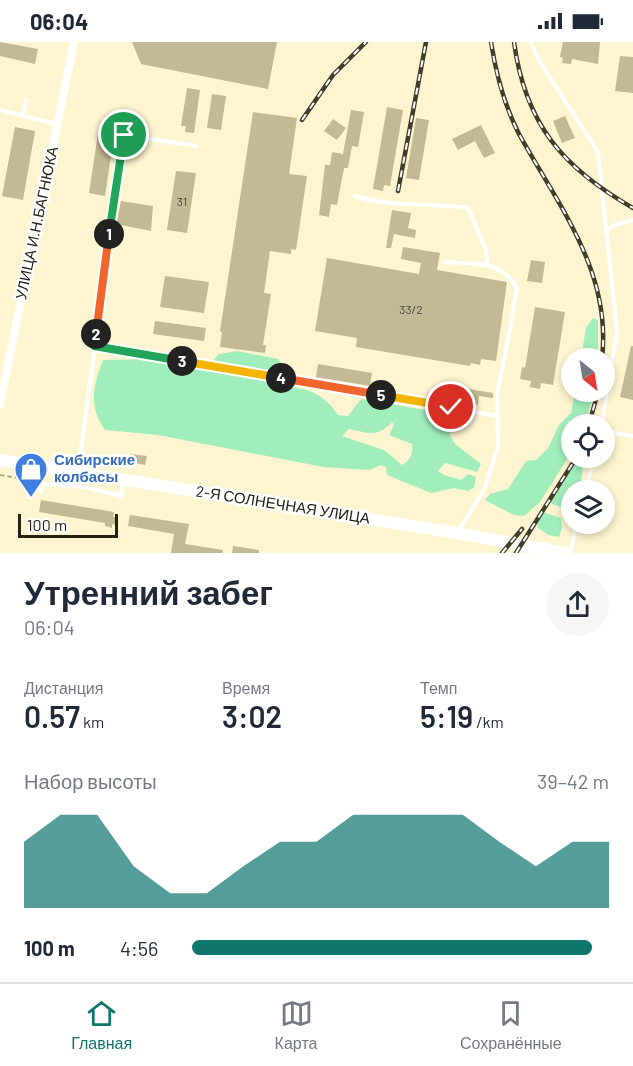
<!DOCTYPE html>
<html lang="ru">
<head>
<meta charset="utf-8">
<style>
	:root { --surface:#fff; --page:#f6f6f7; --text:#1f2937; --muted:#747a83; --line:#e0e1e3; --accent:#0f766e }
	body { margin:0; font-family:Barlow,sans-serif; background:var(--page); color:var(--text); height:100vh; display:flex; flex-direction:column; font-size:22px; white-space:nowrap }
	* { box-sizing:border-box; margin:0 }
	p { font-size:20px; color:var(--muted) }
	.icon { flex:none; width:33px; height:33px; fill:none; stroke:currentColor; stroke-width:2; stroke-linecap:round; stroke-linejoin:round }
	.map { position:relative; height:511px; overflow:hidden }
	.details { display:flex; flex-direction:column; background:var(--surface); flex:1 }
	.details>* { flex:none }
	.needle { width:39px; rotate:150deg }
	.buttons { position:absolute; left:561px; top:306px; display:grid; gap:12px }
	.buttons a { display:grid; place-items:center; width:54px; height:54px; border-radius:50%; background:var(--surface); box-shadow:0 3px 9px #0003; font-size:30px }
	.scale { position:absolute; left:18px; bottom:15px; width:100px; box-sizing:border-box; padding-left:6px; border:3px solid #252214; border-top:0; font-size:16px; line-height:21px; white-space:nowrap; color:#252214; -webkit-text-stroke:4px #fff; paint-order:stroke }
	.pin { position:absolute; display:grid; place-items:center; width:51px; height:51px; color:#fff; margin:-26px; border:3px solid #fff; border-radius:50%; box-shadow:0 2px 6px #0007 }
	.km { position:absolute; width:30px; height:30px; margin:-15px; border-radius:50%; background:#222; color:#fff; font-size:16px; line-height:30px; text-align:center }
	.round { display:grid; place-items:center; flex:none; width:63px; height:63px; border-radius:32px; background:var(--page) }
	.summary { display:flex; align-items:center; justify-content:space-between; height:102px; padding:0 24px }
	h1 { font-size:33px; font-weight:600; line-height:45px }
	.stats { display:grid; grid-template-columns:repeat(3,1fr); gap:9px; height:102px; padding:6px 24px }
	.stats div { display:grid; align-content:center }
	.stats b { font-size:30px; font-weight:600 }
	.stats small { font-size:16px; font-weight:400 }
	.stats p { font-size:16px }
	.chart { height:168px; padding:12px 24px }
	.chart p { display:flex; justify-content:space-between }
	.chart svg { width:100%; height:108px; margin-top:6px; fill:var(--accent); opacity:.7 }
	ul { padding:0 24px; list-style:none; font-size:20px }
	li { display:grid; grid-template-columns:96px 72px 1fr; align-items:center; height:45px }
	li i { height:15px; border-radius:8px; background:var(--accent) }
	.status { display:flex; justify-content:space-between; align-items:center; height:42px; padding:0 30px; background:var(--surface); direction:ltr }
	.status svg { height:16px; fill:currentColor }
	.tabs { display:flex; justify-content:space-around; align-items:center; height:84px; border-top:2px solid var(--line); background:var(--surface); font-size:16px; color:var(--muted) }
	.tabs a { display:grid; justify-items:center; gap:3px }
	.tabs .current { color:var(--accent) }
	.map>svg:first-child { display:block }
</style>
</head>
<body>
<div class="status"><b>06:04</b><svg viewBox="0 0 49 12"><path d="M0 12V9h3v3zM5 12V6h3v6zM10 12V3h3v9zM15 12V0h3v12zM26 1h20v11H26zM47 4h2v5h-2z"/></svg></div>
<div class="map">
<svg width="633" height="511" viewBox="0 0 633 511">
	<rect width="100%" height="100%" fill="#fdf5cf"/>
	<g fill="#a1eebc" fill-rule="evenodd">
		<polygon points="593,276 598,278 598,316 581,316 586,286"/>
		<path d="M237,309L278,317L286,327L282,345C308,345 324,352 338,373L348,374L361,357L455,373L454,386L449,392L455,402L481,422L477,430L445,421L438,429L444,433L461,438L468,432L476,435L474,445L468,449L454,446L431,451L387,433L386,425L380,423L370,428L323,425L158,393L105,388C88,364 93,344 103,318L156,317L205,327L219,312ZM392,380L394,383L389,393L412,402C413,412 411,417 402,423L384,408L342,394L349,387C369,391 377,396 392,380Z"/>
		<polygon points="575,350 594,350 585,382 572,382 571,406 566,419 540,460 524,474 514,473 485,458 490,452 508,447 526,419 536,418 548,406 559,383 571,371"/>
		<polygon points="578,416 588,416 583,425 580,448 572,448 571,464 567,467 552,462 550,459"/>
		<polygon points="543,470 561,476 562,486 559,495 548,493 538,486 537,479"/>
	</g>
	<g fill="#c1ba95">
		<polygon points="0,0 38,7 35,22 0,14"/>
		<polygon points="132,0 277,0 268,47 141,22"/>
		<polygon points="563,0 600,0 598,22 572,17 571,22 562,21 563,16 560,15"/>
		<polygon points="620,14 633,15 633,51 615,49"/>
		<polygon points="187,46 200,48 194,91 185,90 186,84 181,84"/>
		<polygon points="212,52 226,54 221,88 207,86"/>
		<polygon points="387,65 403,68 390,144 384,143 383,149 373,147"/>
		<polygon points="351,68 364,70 358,105 352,104 348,126 344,126 337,163 331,162 329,175 319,173 325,123 330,123 332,110 343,112"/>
		<polygon points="253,70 297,76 289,132 307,134 296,208 291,207 291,212 270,209 264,251 271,252 263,303 266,303 265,311 220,305 222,290 220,289"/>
		<polygon points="565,74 575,96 562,101 553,79"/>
		<polygon points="416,76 429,78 419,138 406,136"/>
		<polygon points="333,77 346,86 337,98 324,89"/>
		<polygon points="481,83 495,111 484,116 475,99 458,108 452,97"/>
		<polygon points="15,85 35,89 23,158 2,154"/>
		<polygon points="98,92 114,94 105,154 89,151"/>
		<polygon points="176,129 196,131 187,191 167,188"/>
		<polygon points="121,159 153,164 151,189 116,182"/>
		<polygon points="392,168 411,171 408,186 416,188 415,196 394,192 391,206 386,206"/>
		<polygon points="403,205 440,211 437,228 507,240 496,319 481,317 480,323 471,321 470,324 356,305 357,296 315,289 327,216 419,232 421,221 401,217"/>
		<polygon points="531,218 545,220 542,241 527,239"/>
		<polygon points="165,234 209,240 204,271 160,265"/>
		<polygon points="535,265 565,270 553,343 541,341 540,347 530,345 531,339 520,337 522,325 525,326"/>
		<polygon points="155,279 206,286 204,299 153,292"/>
		<polygon points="631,304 633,304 633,358 620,355"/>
		<polygon points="318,322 372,331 370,344 316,335"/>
		<polygon points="451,344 493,351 493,356 479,354 478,363 449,358"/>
		<polygon points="130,412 147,414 145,423 129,420"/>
		<polygon points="41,458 114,470 113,475 118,476 117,483 112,482 112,486 105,484 105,481 39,470"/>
		<polygon points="130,473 189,482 185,502 223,508 222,511 171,511 174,492 128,484"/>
		<polygon points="233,504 259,508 259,511 232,511"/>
	</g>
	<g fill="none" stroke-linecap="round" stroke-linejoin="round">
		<polyline stroke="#9e997d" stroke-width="1.5" stroke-dasharray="4.5 3" stroke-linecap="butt" points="0,433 18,436"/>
		<g stroke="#fff" stroke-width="4">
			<polyline points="531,0 538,17 598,110 617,289 602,382"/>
			<polyline points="0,68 56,82"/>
			<polyline points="23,74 26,57"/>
			<path d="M355,154C391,166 430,160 468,166L486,208L487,222"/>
			<polyline points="605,190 614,183 633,178"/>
			<path d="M445,220C475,222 501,218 517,246L512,273"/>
			<polyline points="94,304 498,374"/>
			<polyline points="604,389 633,394"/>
			<polyline points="78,429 124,93 196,104"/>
			<polyline points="24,438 42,442"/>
			<polyline points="586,448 594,416"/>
			<polyline points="41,450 42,442 84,445 121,454 123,441"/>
			<polyline points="459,488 484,448 498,405 497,352 512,277"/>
			<polyline points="570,511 577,482"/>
		</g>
		<polyline stroke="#fff" stroke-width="8" points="0,362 74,0"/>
		<polyline stroke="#fff" stroke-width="12" points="0,418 457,491 565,511"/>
		<defs>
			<g id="rail">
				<path d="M491,0C496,32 504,63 519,92C558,163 612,230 602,316"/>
				<path d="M514,0C525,82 563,126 633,166"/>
				<polyline points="302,78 333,33 366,0"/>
				<polyline points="398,149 426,0"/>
				<polyline points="589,382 598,350"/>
				<polyline points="502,511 522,487"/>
				<polyline points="516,511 576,416"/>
			</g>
		</defs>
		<use href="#rail" stroke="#413d2c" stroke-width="4.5"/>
		<use href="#rail" stroke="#fff" stroke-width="2" stroke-dasharray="7" stroke-linecap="butt"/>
	</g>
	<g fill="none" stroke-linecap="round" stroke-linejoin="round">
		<defs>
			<polyline id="split-1" points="109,192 124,93"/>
			<polyline id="split-2" points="96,292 109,192"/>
			<polyline id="split-3" points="96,292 94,304 182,319"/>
			<polyline id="split-4" points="182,319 281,336"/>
			<polyline id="split-5" points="281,336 381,353"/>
			<polyline id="split-6" points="381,353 451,365"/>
		</defs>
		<use href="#split-1" stroke="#fff" stroke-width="12"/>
		<use href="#split-2" stroke="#fff" stroke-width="12"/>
		<use href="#split-3" stroke="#fff" stroke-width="12"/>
		<use href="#split-4" stroke="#fff" stroke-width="12"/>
		<use href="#split-5" stroke="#fff" stroke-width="12"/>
		<use href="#split-6" stroke="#fff" stroke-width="12"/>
		<use href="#split-1" stroke="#22a559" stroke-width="8"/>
		<use href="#split-2" stroke="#f0652b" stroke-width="8"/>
		<use href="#split-3" stroke="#22a559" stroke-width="8"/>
		<use href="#split-4" stroke="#f5b400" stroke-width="8"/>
		<use href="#split-5" stroke="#f0652b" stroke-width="8"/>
		<use href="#split-6" stroke="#f5b400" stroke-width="8"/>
	</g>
	<defs>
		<symbol id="shop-pin" viewBox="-11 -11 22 30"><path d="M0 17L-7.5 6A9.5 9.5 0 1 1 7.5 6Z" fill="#3f7fe0" stroke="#fff"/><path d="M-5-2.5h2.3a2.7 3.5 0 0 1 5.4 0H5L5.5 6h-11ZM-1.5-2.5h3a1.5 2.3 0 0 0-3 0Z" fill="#fff"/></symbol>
	</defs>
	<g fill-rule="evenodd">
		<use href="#shop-pin" x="12" y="408" width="38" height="52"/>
	</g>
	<g text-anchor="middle" stroke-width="5" stroke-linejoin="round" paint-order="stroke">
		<g font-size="12" fill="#4c4834">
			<text x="182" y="164">31</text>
			<text x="411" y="272">33/2</text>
		</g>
		<g font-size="15" fill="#252214" stroke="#fff">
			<text transform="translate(37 181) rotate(-78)" y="5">УЛИЦА И.Н.БАГНЮКА</text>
			<text transform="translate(283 463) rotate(9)" y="5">2-Я СОЛНЕЧНАЯ УЛИЦА</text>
		</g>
		<g font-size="15" font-weight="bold" fill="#366cbe" stroke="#fff" text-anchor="start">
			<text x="54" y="423">Сибирские<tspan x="54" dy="17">колбасы</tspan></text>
		</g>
	</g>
</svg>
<div class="buttons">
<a><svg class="needle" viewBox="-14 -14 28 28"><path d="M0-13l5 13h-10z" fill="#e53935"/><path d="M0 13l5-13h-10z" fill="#747a83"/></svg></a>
<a><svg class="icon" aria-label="locate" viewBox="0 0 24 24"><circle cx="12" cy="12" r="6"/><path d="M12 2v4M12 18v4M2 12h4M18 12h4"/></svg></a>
<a><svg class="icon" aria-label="layers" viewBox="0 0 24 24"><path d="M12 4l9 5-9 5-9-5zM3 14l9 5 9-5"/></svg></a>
</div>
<div class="scale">100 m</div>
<div class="pin" style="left:124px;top:93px;background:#1e9e55"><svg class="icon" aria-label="arrive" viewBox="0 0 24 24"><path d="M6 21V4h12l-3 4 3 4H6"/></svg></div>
<div class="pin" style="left:451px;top:365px;background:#d93025"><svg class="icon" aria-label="check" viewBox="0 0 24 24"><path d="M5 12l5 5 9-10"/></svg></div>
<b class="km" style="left:109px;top:192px">1</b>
<b class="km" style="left:96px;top:292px">2</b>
<b class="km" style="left:182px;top:319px">3</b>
<b class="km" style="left:281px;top:336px">4</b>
<b class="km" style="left:381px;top:353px">5</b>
</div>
<section class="details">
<div class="summary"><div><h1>Утренний забег</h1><p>06:04</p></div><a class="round"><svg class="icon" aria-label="share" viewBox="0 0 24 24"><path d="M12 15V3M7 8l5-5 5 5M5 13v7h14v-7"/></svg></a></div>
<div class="stats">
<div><p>Дистанция</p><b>0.57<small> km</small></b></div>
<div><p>Время</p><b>3:02</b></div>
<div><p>Темп</p><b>5:19<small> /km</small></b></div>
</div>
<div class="chart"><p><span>Набор высоты</span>39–42 m</p>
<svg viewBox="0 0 160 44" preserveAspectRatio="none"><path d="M0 44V17L10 6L20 6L30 27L40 38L50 38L60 27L70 17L80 17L90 6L100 6L110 6L120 6L130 17L140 27L150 17L160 17V44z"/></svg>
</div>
<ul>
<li><b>100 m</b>4:56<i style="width:96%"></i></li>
</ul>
</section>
<nav class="tabs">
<a class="current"><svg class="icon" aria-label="home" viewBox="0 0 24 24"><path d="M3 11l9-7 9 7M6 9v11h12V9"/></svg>Главная</a>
<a><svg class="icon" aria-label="map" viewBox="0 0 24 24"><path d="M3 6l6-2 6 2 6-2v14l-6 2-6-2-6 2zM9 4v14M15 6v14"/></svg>Карта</a>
<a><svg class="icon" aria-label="saved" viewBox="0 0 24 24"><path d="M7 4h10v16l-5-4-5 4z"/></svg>Сохранённые</a>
</nav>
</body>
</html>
